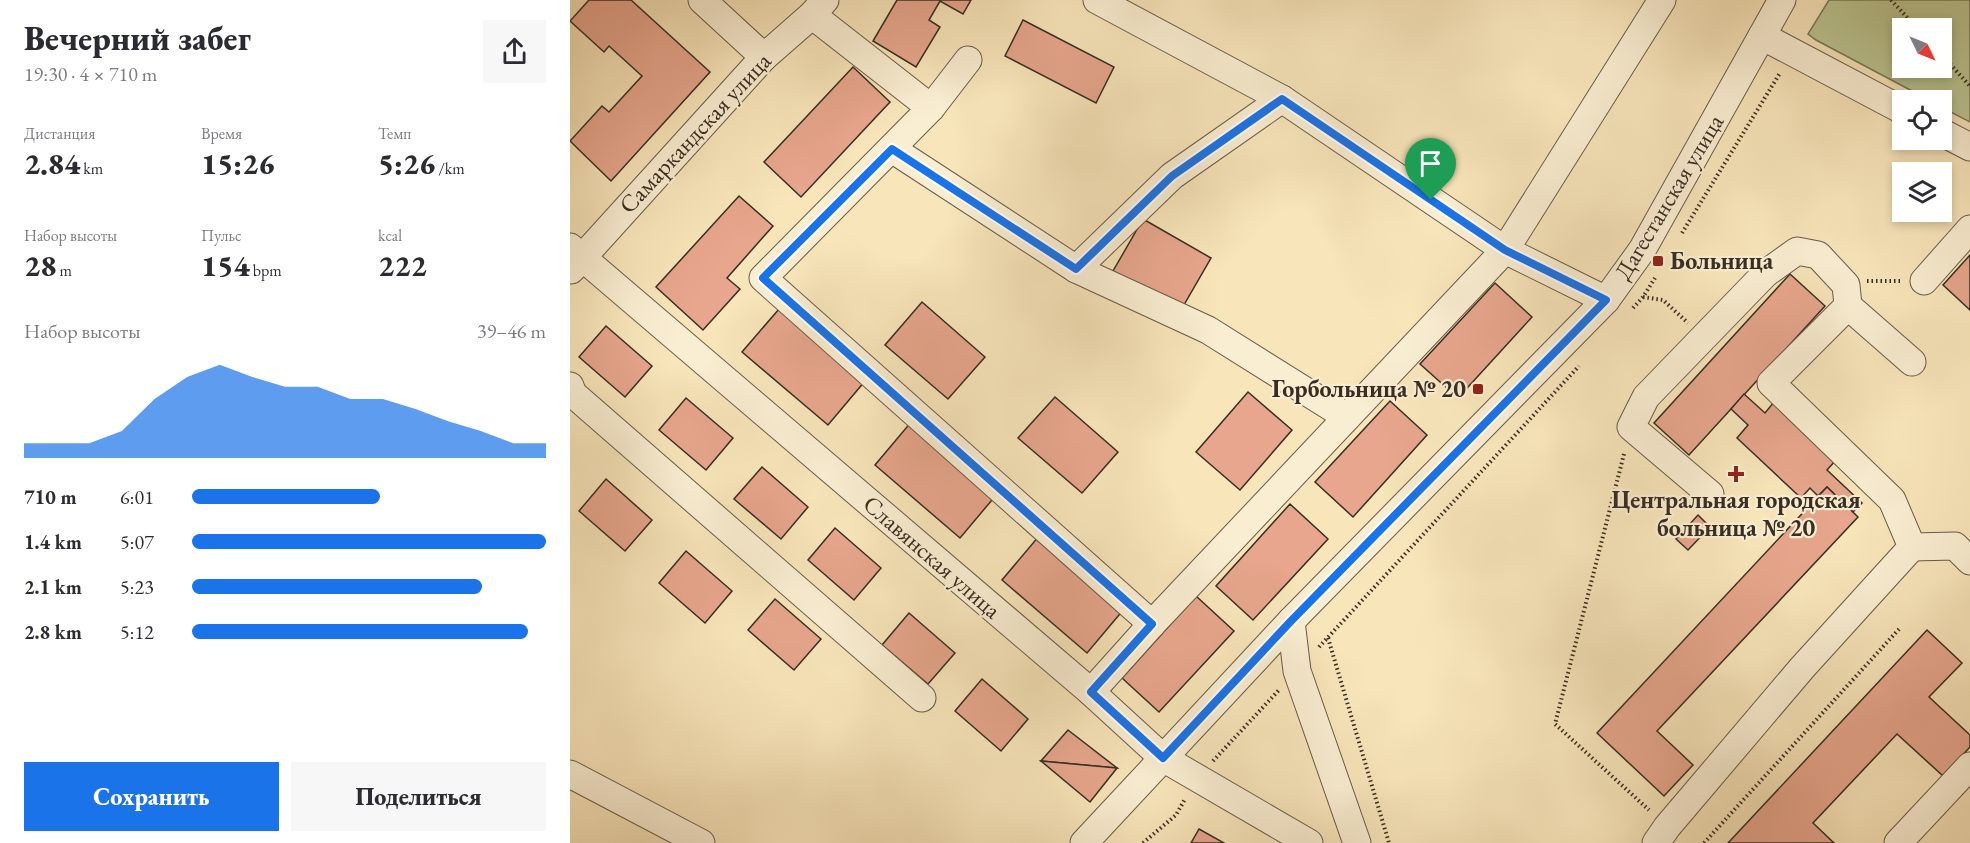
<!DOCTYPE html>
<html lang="ru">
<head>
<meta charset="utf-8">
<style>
	:root { --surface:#fff; --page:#f7f7f7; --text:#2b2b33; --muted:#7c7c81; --accent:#1a73e8 }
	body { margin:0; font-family:"EB Garamond",serif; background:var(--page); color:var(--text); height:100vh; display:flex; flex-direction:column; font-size:22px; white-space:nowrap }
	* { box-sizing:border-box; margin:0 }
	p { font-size:20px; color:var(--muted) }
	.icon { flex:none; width:33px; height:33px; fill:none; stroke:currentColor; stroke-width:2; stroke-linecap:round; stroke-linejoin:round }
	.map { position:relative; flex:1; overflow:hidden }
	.drawer { display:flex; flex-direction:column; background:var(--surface); width:570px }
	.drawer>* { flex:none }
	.needle { width:39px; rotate:133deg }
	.buttons { position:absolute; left:1322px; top:18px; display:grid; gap:12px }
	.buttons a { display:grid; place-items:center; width:60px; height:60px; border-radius:0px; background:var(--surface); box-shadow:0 3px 9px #0003; font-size:30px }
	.pin { position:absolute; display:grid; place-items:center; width:51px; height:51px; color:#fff; margin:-62px -26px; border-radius:50% 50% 50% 0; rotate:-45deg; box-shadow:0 0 6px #0007 }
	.pin .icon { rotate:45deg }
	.round { display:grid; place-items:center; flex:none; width:63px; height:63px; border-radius:0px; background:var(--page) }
	.head { display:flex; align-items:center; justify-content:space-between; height:102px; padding:0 24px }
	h1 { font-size:33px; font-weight:800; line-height:45px }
	.stats { display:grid; grid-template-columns:repeat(3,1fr); gap:9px; height:102px; padding:6px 24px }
	.stats div { display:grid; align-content:center }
	.stats b { font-size:30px; font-weight:800 }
	.stats small { font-size:16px; font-weight:400 }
	.stats p { font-size:16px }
	.chart { height:168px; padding:12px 24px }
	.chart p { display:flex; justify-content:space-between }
	.chart svg { width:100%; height:108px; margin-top:6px; fill:var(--accent); opacity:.7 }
	.cta { display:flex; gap:12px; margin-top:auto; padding:12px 24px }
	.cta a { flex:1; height:69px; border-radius:0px; background:var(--accent); color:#fff; font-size:24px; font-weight:800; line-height:69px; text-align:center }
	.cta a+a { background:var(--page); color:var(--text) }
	ul { padding:0 24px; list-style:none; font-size:20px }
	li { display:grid; grid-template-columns:96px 72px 1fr; align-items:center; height:45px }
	li i { height:15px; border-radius:8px; background:var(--accent) }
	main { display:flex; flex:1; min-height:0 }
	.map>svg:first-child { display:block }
</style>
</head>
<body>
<main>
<section class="drawer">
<div class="head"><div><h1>Вечерний забег</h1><p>19:30 · 4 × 710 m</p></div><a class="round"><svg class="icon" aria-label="share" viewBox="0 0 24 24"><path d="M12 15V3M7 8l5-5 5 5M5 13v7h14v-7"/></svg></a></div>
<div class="stats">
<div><p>Дистанция</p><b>2.84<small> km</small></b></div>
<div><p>Время</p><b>15:26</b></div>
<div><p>Темп</p><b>5:26<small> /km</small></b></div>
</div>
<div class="stats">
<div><p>Набор высоты</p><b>28<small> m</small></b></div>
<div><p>Пульс</p><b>154<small> bpm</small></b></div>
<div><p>kcal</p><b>222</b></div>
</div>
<div class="chart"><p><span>Набор высоты</span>39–46 m</p>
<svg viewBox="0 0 160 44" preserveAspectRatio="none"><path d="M0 44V38L10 38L20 38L30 33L40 20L50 11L60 6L70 11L80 15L90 15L100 20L110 20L120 24L130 29L140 33L150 38L160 38V44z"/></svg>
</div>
<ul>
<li><b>710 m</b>6:01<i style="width:53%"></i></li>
<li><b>1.4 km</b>5:07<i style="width:100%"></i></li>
<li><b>2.1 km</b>5:23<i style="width:82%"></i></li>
<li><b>2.8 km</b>5:12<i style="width:95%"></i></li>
</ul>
<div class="cta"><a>Сохранить</a><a>Поделиться</a></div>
</section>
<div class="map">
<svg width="1400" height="843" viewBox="0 0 1400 843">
	<rect width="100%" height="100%" fill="#f8e5ba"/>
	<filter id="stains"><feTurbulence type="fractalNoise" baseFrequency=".00333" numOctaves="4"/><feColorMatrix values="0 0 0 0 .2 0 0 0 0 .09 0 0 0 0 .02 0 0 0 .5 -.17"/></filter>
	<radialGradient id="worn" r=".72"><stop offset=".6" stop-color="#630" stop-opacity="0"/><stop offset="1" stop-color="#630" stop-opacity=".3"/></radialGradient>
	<path fill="#bbc591" stroke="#7a795a" stroke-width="1.5" fill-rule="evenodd" d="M1259,0H1400V122L1371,107V100H1359L1246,40L1238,34ZM1332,28H1371V68H1332Z"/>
	<g fill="#e7a68d" stroke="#382d23" stroke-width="1.5">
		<polygon points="19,0 61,0 140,72 41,181 0,141 32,106 39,112 72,76 39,46 34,52 0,21"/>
		<polygon points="327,0 401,0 393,14 370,1 359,20 370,27 346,67 303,41"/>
		<polygon points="453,20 544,67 526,103 435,56"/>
		<polygon points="283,67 320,102 231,197 194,162"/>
		<polygon points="169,196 203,226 157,278 170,289 133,330 86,287"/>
		<polygon points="573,219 641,258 611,310 543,271"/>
		<polygon points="1400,255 1400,310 1373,285"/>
		<polygon points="1220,274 1255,306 1119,455 1084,423"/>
		<polygon points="925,283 962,317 888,398 850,364"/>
		<polygon points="352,302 415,357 378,399 315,345"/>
		<polygon points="209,309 295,381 258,425 172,352"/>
		<polygon points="36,326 82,366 55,397 9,357"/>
		<polygon points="678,392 722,430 670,490 626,452"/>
		<polygon points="1174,394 1195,413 1204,402 1266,460 1257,470 1292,503 1283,512 1257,487 1248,496 1240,488 1231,498 1167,438 1178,425 1161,409"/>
		<polygon points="485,397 548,452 512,493 448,438"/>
		<polygon points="116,398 163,438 136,470 89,430"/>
		<polygon points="820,401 857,435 783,517 745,482"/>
		<polygon points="342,421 427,494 390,538 305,465"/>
		<polygon points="192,467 238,507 211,539 164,499"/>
		<polygon points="36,479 82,520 55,551 9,511"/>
		<polygon points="1257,487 1288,517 1087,731 1123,765 1094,796 1027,733"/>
		<polygon points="720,504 758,539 683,620 646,586"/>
		<polygon points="1128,515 1140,527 1118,550 1106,539"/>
		<polygon points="265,528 311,568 284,600 238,560"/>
		<polygon points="469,536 554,609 517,653 432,580"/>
		<polygon points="116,551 162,591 135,623 89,583"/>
		<polygon points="626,596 664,631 589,712 552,678"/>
		<polygon points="205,599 251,639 224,670 178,630"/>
		<polygon points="339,613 385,653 358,684 312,645"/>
		<polygon points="1357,630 1392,663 1359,697 1400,735 1400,747 1373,776 1327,734 1243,823 1264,843 1158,843"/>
		<polygon points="412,679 458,719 431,751 385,711"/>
		<polygon points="498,730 547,768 471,761"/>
		<polygon points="471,761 547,768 520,802"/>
		<polygon points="629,829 654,843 621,843"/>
	</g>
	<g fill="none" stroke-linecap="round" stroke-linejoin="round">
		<defs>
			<g id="minor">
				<polyline points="132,0 194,57"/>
				<polyline points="527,0 712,99 935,250 1036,300"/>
				<polyline points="242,15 361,108"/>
				<polyline points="1192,36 1332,110"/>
				<polyline points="398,60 361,108 193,278 582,624"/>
				<polyline points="1371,132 1400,147"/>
				<polyline points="322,149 506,269 638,330 777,417"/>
				<polyline points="0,247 521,692 593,758 739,843"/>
				<polyline points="506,269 602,176 712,99"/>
				<polyline points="1,270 194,57 242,15 255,0"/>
				<polyline points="1354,281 1400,229"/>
				<polyline points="1278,306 1342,362"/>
				<polyline points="0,386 3,394 352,698"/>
				<polyline points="1342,547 1385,546 1400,561"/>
				<polyline points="721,621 727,671 787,843"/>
				<polyline points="521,692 582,624 935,250 1092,0"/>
				<polyline points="0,774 131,843"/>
				<polyline points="514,843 721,621 1036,300 1072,250 1212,0"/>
				<polyline points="1086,843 1097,827 1232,668 1342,547 1322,500 1201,383 1278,306 1276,285 1248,255 1227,251 1195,274 1076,397 1061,427 1140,494"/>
				<polyline points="1328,843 1400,766"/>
			</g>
		</defs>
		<use href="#minor" stroke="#685b49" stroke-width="29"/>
		<g stroke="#382d23" stroke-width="4" stroke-dasharray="1.5 3" stroke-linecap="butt">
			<polyline points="1321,0 1347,28"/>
			<polyline points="1371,54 1400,86"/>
			<polyline points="1112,233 1210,73"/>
			<polyline points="1297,281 1332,281"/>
			<polyline points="1073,297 1093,300 1118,323"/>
			<polyline points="1063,308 1073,297 1085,278"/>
			<polyline points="1054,454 985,724 1079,810"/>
			<polyline points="758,638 819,843"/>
			<polyline points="749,647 1009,366"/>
			<polyline points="643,761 709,690"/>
			<polyline points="573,843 606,815 615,799"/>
			<polyline points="1134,843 1330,628"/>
		</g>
		<use href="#minor" stroke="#faeed2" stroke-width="27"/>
	</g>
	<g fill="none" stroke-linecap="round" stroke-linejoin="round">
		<defs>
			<polygon id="route" points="712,99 935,250 1036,300 721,621 593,758 521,692 582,624 193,278 322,149 506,269 602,176"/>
		</defs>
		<use href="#route" stroke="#fff" stroke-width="12"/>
		<use href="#route" stroke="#1a73e8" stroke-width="8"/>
	</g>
	<g fill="#8f2418" stroke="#faeed2" stroke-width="2">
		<rect x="1082" y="255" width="12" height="12" rx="3"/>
		<rect x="902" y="383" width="12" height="12" rx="3"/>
		<path d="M1163 465h6v6h6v6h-6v6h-6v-6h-6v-6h6z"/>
	</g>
	<g text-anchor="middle" stroke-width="4.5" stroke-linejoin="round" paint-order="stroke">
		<g font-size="24" fill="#382d23" stroke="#faeed2">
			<text transform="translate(125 133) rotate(-47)" y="8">Самаркандская улица</text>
			<text transform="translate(1099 197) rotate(-59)" y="8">Дагестанская улица</text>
			<text transform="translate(362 557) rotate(41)" y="8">Славянская улица</text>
		</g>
		<g font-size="24" font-weight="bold" fill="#382d23" stroke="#faeed2" text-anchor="start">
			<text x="1100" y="269">Больница</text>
			<text x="896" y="397" text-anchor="end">Горбольница № 20</text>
			<text x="1166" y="508" text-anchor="middle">Центральная городская<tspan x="1166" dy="28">больница № 20</tspan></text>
		</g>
	</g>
	<rect width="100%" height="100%" filter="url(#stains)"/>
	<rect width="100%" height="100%" fill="url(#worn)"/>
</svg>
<div class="buttons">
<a><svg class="needle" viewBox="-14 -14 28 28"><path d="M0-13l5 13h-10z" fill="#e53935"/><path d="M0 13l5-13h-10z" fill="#7c7c81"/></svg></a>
<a><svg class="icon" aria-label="locate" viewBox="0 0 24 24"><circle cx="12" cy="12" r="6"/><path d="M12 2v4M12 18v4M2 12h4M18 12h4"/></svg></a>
<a><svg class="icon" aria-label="layers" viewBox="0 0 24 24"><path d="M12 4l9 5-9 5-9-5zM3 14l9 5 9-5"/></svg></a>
</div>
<div class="pin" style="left:861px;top:200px;background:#1e9e55"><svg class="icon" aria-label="arrive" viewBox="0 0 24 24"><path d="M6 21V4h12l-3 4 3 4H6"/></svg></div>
</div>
</main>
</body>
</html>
